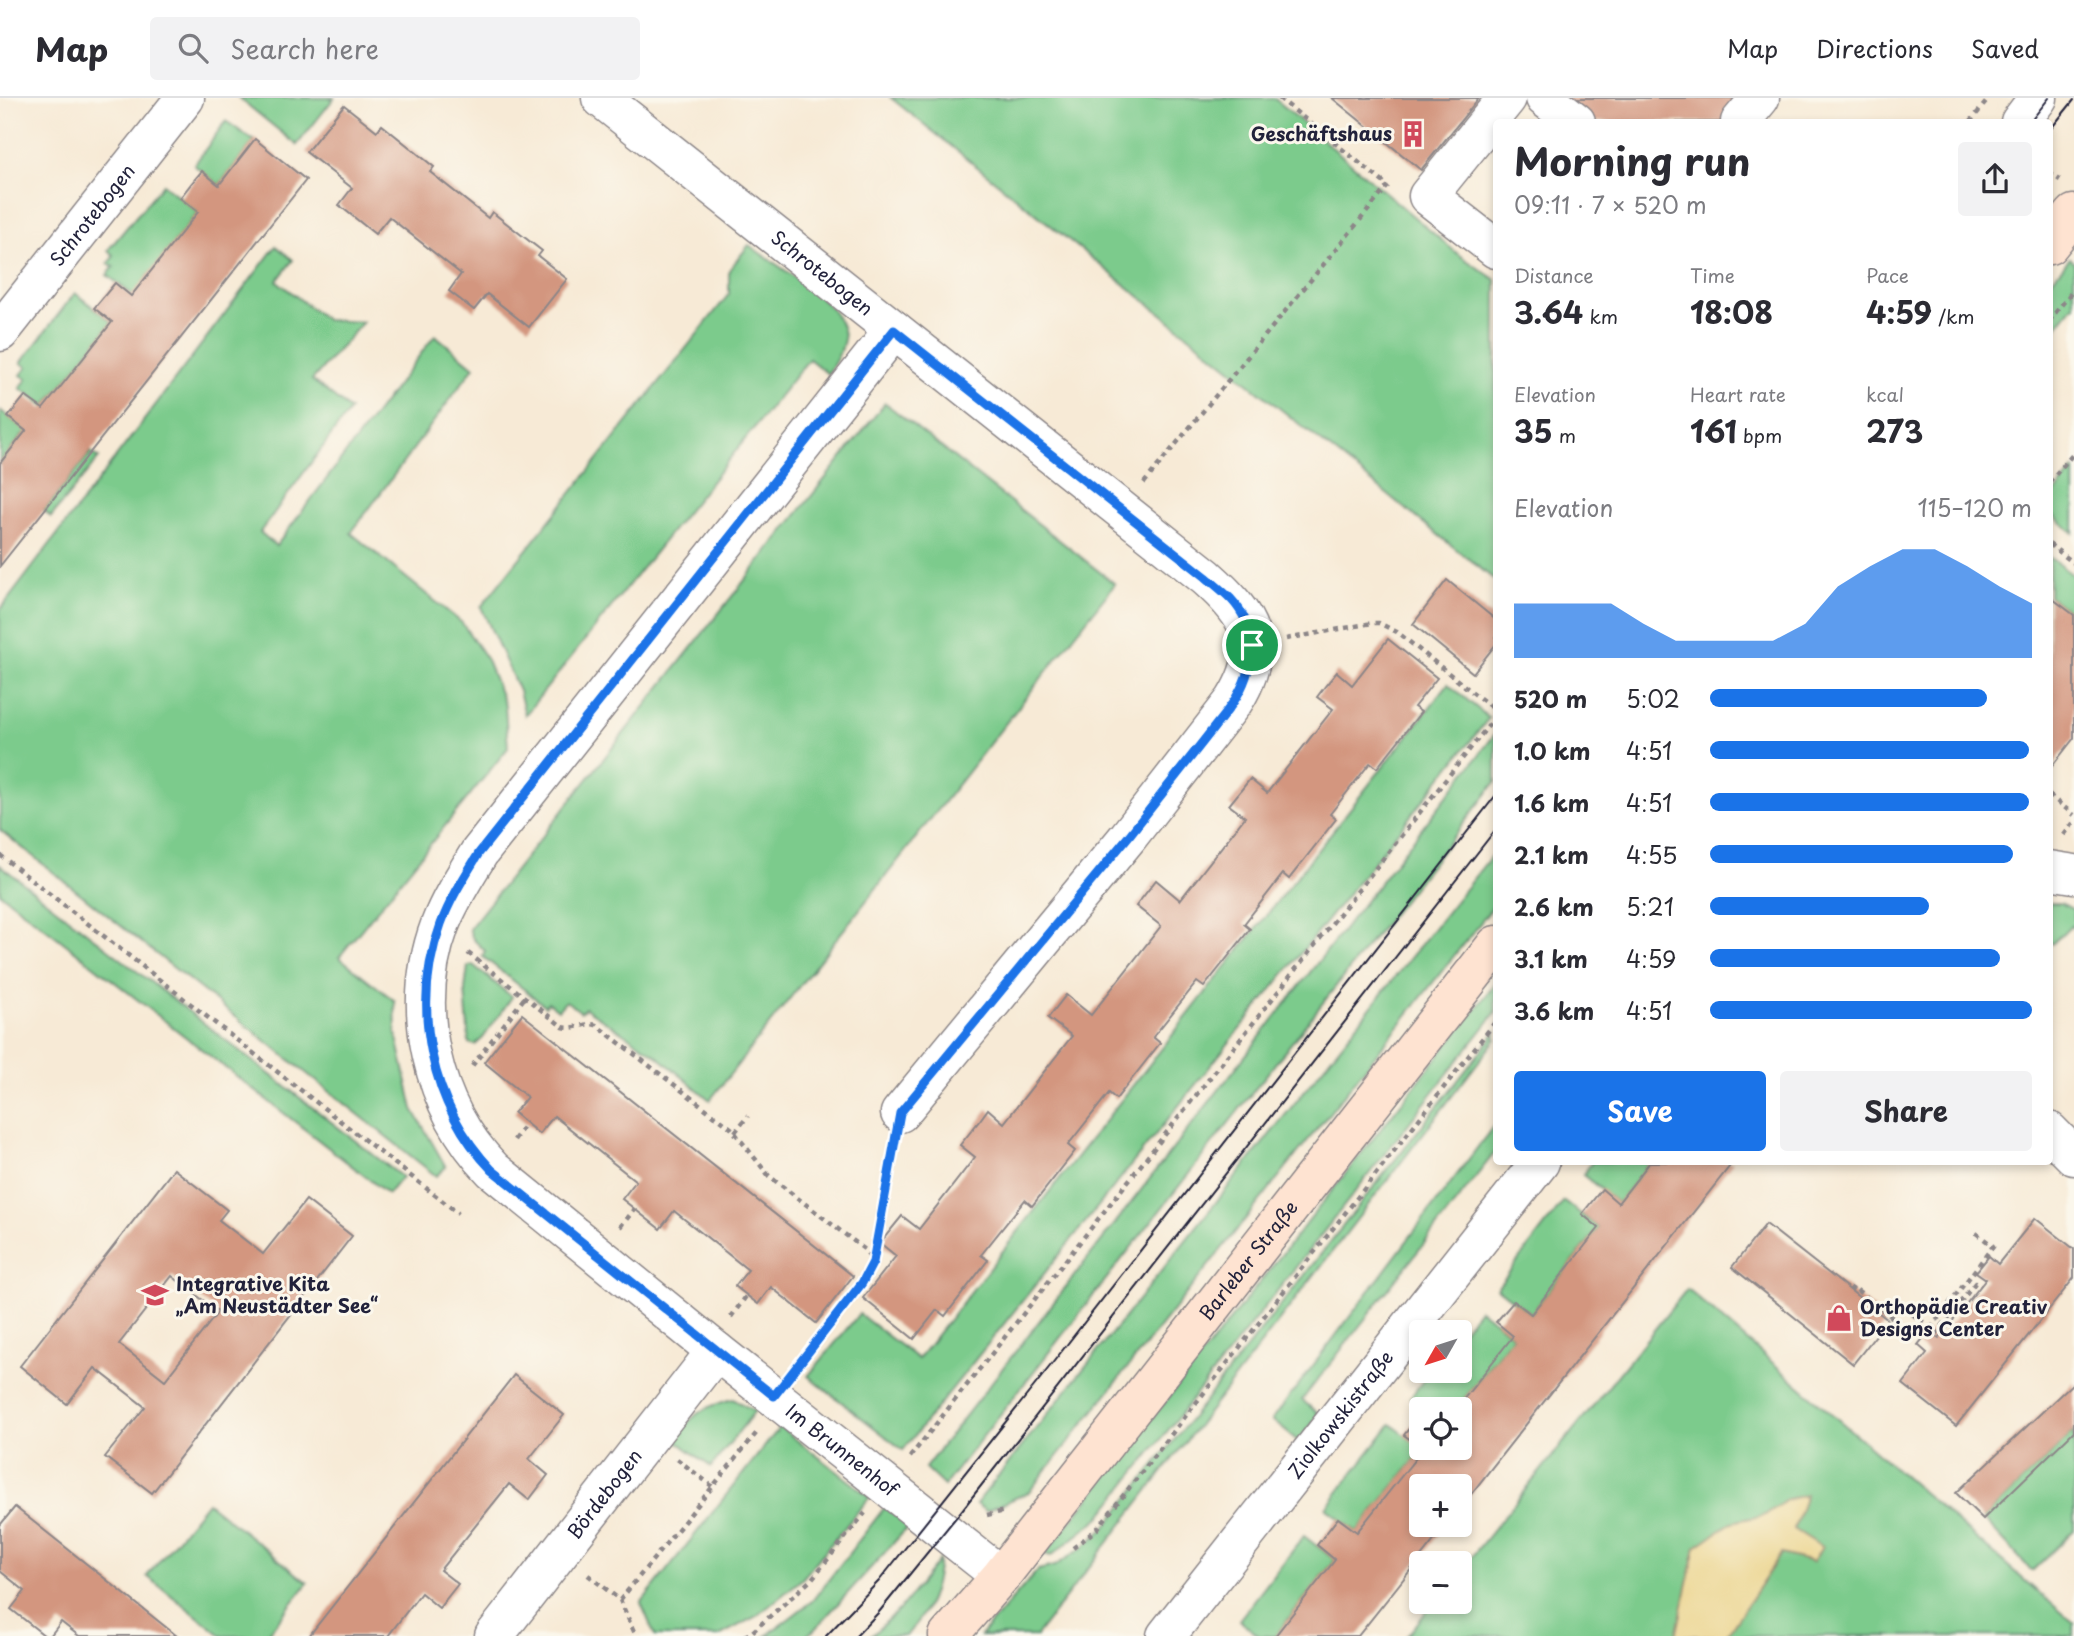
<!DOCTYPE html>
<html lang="en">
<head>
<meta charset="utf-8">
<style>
	:root { --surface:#fff; --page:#f2f2f3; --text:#2b2b33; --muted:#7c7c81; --line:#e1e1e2; --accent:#1a73e8 }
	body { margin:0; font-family:"Playpen Sans",sans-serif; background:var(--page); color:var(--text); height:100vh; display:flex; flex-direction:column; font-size:26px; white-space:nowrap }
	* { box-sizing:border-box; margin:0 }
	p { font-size:23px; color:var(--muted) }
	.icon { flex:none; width:38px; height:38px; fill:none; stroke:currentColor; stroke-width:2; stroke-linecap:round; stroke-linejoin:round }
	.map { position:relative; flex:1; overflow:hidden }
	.details { position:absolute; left:1493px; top:21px; width:560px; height:1046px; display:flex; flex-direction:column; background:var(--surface); border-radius:7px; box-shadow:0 4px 10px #0003 }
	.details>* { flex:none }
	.needle { width:46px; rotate:231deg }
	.buttons { position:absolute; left:1409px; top:1222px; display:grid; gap:14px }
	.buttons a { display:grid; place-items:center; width:63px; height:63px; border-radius:7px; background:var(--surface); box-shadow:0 4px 10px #0003; font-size:35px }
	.pin { position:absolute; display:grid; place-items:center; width:60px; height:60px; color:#fff; margin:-30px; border:4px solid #fff; border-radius:50%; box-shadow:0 2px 7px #0007 }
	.round { display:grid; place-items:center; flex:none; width:74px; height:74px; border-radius:7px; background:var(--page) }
	.head { display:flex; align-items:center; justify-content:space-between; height:119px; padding:0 21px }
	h1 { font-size:38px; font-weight:700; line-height:52px }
	.metrics { display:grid; grid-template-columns:repeat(3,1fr); gap:10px; height:119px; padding:7px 21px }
	.metrics div { display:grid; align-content:center }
	.metrics b { font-size:30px; font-weight:700 }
	.metrics small { font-size:19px; font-weight:400 }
	.metrics p { font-size:19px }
	.chart { height:196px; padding:14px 21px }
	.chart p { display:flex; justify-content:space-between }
	.chart svg { width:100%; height:126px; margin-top:7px; fill:var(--accent); opacity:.7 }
	.action { display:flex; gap:14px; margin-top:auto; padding:14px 21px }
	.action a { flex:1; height:80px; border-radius:7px; background:var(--accent); color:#fff; font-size:28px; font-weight:700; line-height:80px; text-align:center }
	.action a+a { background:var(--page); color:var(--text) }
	ul { padding:0 21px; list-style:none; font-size:23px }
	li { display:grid; grid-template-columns:112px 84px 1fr; align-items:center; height:52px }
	li i { height:18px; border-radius:9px; background:var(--accent) }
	header { display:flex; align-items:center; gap:42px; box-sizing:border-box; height:98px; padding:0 35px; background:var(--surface); border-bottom:2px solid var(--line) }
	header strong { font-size:33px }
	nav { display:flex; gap:38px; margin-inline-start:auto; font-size:24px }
	.search { width:490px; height:63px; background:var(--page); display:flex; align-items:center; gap:18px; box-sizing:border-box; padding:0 24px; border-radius:7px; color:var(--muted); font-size:26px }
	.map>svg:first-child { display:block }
</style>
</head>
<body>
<header>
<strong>Map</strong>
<div class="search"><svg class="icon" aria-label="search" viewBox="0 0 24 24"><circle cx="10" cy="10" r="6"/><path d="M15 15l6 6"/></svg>Search here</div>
<nav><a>Map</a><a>Directions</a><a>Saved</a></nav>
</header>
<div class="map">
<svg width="2074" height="1538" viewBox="0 0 2074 1538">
	<rect width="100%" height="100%" fill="#fbf7ec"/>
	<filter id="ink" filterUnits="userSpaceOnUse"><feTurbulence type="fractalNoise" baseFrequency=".0143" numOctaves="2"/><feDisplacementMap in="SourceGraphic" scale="14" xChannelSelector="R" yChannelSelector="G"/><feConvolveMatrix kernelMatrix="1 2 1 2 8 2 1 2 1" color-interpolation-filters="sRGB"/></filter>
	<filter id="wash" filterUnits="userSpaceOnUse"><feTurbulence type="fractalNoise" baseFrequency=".00686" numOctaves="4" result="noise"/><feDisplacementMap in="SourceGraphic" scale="28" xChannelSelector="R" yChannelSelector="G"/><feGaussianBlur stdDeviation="1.57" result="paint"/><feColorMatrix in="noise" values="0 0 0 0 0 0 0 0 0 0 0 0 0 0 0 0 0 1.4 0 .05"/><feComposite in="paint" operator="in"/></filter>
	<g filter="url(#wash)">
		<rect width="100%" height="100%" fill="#f7ead6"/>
		<g fill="#7bcb8c" stroke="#4e7664" stroke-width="2">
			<polygon points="239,0 334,0 297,47"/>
			<polygon points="891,0 1274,0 1459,157 1496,182 1496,483"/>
			<polygon points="226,23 254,43 219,87 194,67"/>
			<polygon points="163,86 198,114 133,197 107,177 114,169 108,165 114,158 108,152"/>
			<path d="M749,147C774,167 846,205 844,241C843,252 833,267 828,276L809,261L525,617L519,593L481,509L729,196V172Z"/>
			<polygon points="276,148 293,162 277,183 326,222 363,224 312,282 350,312 260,434 276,448 435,237 474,269 351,435 462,525 487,562 505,608 508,650 339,859 395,903 396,935 413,1011 446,1069 436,1078 0,732 0,512"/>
			<polygon points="2070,160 2074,164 2074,207 2049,238 2049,185"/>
			<polygon points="75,195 112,224 45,308 20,290 27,281 21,277 27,269 21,265"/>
			<polygon points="885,305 1115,486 710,1002 655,956 585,910 581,914 566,903 558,912 548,904 545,908 482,858 485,853 473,841 469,831"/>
			<polygon points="0,312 26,333 0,365"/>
			<polygon points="91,354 99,360 51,419 44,413"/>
			<polygon points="2074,371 2074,435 2049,414 2049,402"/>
			<polygon points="2049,459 2074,478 2074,517 2049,498"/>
			<polygon points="1448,586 1489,620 903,1352 808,1278 859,1216 918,1261"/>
			<polygon points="1496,635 1496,684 944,1388 925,1370"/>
			<polygon points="1496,752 1496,805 1029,1394 986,1413 976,1406"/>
			<polygon points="0,767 402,1079 388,1096 0,795"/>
			<polygon points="2049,805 2061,805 2074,812 2074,830 2071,827 2052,846 2049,843"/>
			<polygon points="473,867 512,899 483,940 475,947 469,945 465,891 468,868"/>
			<polygon points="1496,885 1496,914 1100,1419 1051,1458 1045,1456"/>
			<polygon points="1496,934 1496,941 1036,1538 980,1538 1038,1472 1055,1468 1082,1450 1104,1431"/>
			<polygon points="1496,1025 1496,1053 1302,1302 1319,1316 1299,1344 1272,1322"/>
			<polygon points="1592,1064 1650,1064 1618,1105 1583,1077"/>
			<polygon points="1564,1103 1599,1130 1531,1216 1497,1190"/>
			<polygon points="1687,1191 2074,1525 2074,1538 1407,1538 1435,1503 1460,1503 1460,1473"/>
			<polygon points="1479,1211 1513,1238 1456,1311 1424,1311 1410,1300 1431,1272 1460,1272 1460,1236"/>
			<path d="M733,1301L755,1313L711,1369L674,1341C695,1315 700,1310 733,1301Z"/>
			<polygon points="1391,1326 1423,1351 1357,1434 1326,1410"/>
			<polygon points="780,1329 870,1399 802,1481 757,1518 719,1538 655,1538 641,1505"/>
			<polygon points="2074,1333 2074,1432 2032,1473 1983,1421"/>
			<polygon points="207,1404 308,1485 266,1538 222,1538 147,1478"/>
			<polygon points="885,1409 908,1429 814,1532 806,1538 766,1538 812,1503"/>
			<polygon points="1304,1438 1335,1462 1275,1538 1259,1538 1239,1522"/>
			<path d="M939,1462C935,1497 929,1511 906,1538H871L902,1509Z"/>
		</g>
		<polygon fill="#eeda9e" stroke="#887e6c" stroke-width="2" points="1806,1397 1794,1431 1822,1449 1813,1464 1781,1456 1726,1538 1676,1538 1696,1449 1732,1424 1765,1417 1788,1401"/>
		<g id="blocks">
			<g fill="#d3967f" fill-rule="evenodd">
				<polygon points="1332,0 1479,0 1421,72"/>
				<polygon points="1561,0 1742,0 1723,24 1591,24"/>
				<polygon points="344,7 377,33 382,27 434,69 430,74 488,120 492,114 542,153 538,158 567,181 529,229 487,196 474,212 449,193 461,176 389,119 375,136 339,107 352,90 306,54"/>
				<polygon points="255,41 306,82 0,468 0,365 26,333 8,319 25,298 43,311 112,224 94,210 115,185 131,198 198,114 180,100 191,86 202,73 219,87"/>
				<polygon points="1447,482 1496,522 1496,546 1473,575 1413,526"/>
				<polygon points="2049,498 2074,517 2074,640 2049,672"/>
				<polygon points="1388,541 1437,580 1414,609 1421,614 1377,670 1370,665 1330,716 1336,721 1289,781 1283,776 1244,826 1250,831 1204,889 1197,884 1153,939 1160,945 1116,1001 1109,995 1068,1047 1075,1053 1032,1108 1025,1102 981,1157 988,1162 945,1218 937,1212 914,1241 863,1200 896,1158 880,1145 902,1118 919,1131 975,1059 960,1047 980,1022 988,1011 1004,1025 1072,938 1048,920 1066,897 1091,917 1161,828 1136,808 1156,782 1180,802 1245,719 1229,707 1250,681 1267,695 1333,611 1317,599 1326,587 1337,574 1352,587"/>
				<polygon points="522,916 853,1178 816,1225 771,1189 758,1206 735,1188 748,1172 674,1113 660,1131 622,1101 636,1083 554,1018 539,1036 514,1015 527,999 484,964"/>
				<polygon points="1650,1064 1733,1064 1460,1410 1460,1388 1421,1388 1421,1426 1447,1426 1358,1538 1275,1538 1335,1462 1317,1447 1338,1420 1357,1434 1423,1351 1404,1337 1421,1315 1421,1349 1460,1349 1460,1311 1456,1311 1513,1238 1496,1224 1514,1203 1531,1216 1599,1130 1582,1116 1602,1091 1618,1105"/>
				<path d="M174,1071L227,1112L219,1122L263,1156L306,1102L352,1138L152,1395L105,1359L145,1309L95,1270L67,1306L20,1268ZM172,1178L218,1214L165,1282L119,1246Z"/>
				<polygon points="2035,1120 2074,1151 2074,1180 1956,1328 1903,1286 1927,1255 1918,1247 1929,1233 1939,1240 1986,1181 1976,1174 1989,1158 1998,1166"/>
				<polygon points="1766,1126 1888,1222 1853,1266 1732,1169"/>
				<polygon points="514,1277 564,1317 529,1361 548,1377 529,1402 509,1386 440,1472 458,1486 439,1510 421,1495 388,1538 309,1538"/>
				<polygon points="2074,1284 2074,1333 1983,1421 1956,1395"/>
				<polygon points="15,1409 177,1538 79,1538 61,1524 50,1538 45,1538 11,1511 25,1493 0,1473 0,1427"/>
			</g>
		</g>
	</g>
	<g filter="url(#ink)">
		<use href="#blocks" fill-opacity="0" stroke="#8c8688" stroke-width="2"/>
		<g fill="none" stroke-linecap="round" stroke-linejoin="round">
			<defs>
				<g id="street">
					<path id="s1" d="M601,0L1206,479C1250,518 1269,547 1234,603L1128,739L900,1015"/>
					<polyline points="1545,0 1576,24"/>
					<polyline points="1740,24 1760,0"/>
					<polyline points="2020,24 2038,0"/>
					<polyline points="1496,151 1428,98 1507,0"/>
					<path id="s2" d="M894,232L479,755C465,778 450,801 440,827C409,910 431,1008 493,1072L716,1253L1001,1478"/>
					<path id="s3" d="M0,234L185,0"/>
					<polyline points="2049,772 2074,776"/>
					<polyline points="2049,1033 2074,1058"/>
					<path id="s4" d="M494,1538L716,1253"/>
					<path id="s5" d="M1166,1538L1540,1064"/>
				</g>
				<g id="secondary">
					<polyline points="2049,147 2074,116"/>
					<path id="s6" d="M948,1538L1001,1478L1496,847"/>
				</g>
			</defs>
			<use href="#street" stroke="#8c8688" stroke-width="41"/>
			<use href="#secondary" stroke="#8c8688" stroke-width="41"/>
			<g stroke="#8c8688" stroke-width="4.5" stroke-dasharray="5 5" stroke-linecap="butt">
				<polyline points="1279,0 1388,88"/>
				<polyline points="1970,24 1987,3"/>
				<polyline points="2049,75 2060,82"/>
				<polyline points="2049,223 2074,191"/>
				<polyline points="2049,384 2074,355"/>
				<polyline points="1144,385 1388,88"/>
				<polyline points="2049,446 2074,465"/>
				<polyline points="1286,541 1372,525 1379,525 1397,534 1496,613"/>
				<polyline points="2049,697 2074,717"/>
				<polyline points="2064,737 2074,724"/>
				<polyline points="0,757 458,1115"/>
				<path d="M468,855L563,929C575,932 585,924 596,927L731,1030L769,1078L864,1151L873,1164"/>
				<polyline points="472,968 525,899"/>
				<polyline points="735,1034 748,1018"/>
				<polyline points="514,1042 526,1025"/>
				<polyline points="620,1129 635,1111"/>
				<polyline points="1976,1135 1993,1148 1931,1230 1937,1235 1975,1185 1980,1188"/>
				<polyline points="1850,1193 1853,1189 1892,1219 1894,1216"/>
				<polyline points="1912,1216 1931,1230"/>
				<polyline points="731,1219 747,1197"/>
				<polyline points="796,1270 862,1185 873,1164 894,1050"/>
				<polyline points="910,1359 1496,618"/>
				<polyline points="677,1361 712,1388"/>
				<polyline points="987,1417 1005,1413"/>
				<polyline points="1073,1450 1097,1431 1496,923"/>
				<polyline points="588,1477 620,1502 636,1538"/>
				<polyline points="620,1502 759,1332"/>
				<polyline points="744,1538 751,1535 811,1482 865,1415"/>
			</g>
			<use href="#street" stroke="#fff" stroke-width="38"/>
			<use href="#secondary" stroke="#fee3d1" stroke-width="38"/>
			<g stroke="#22223b" stroke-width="2">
				<polyline points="2030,24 2049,0"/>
				<polyline points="2049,33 2074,2"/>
				<polyline points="826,1538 879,1483 1051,1267 1496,697"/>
				<polyline points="856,1538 879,1514 962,1412 1496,731"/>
			</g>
		</g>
	</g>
	<g fill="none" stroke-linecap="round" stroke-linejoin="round" filter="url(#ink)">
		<defs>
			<path id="route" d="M894,232L1206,479C1214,486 1223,493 1231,501C1263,535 1253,579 1227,613L1128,739L900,1015L873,1164L862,1185L774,1298L492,1072C431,1008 410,910 441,826C450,801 465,778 479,755Z"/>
		</defs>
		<use href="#route" stroke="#fff" stroke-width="14"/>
		<use href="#route" stroke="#1a73e8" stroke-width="9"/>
	</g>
	<defs>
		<symbol id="building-bare" viewBox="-9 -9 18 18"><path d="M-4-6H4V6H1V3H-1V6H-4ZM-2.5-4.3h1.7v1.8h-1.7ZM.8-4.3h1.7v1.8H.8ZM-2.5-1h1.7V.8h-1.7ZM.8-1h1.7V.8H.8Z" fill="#d1495b" stroke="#fbf7ec" stroke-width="2.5" paint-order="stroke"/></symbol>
		<symbol id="school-bare" viewBox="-9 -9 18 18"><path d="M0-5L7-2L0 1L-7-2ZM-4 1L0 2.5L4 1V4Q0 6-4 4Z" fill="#d1495b" stroke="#fbf7ec" stroke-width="2.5" paint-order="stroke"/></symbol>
		<symbol id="shop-bare" viewBox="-9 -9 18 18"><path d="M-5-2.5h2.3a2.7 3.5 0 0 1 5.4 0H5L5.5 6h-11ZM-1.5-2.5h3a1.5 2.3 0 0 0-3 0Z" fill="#d1495b" stroke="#fbf7ec" stroke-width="2.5" paint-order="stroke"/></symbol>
	</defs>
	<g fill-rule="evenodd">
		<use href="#building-bare" x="1394" y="17" width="38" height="38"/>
		<use href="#school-bare" x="136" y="1178" width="38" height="38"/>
		<use href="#shop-bare" x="1820" y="1201" width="38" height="38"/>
	</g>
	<g text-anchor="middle" stroke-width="6" stroke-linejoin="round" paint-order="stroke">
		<g font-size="19" font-weight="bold" fill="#22223b" stroke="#fbf7ec" text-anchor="start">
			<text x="1392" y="43" text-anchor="end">Geschäftshaus</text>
			<text x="176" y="1193">Integrative Kita<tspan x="176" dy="22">„Am Neustädter See“</tspan></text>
			<text x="1860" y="1216">Orthopädie Creativ<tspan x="1860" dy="22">Designs Center</tspan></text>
		</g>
		<g font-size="19" fill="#22223b" stroke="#fbf7ec">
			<text dy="7" stroke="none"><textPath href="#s3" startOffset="149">Schrotebogen</textPath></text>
			<text dy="7" stroke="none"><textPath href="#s1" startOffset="282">Schrotebogen</textPath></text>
			<text dy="7" stroke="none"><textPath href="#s6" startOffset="481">Barleber Straße</textPath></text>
			<text dy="7" stroke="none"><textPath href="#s5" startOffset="282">Ziolkowskistraße</textPath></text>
			<text dy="7" stroke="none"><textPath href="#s2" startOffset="1461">Im Brunnenhof</textPath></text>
			<text dy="7" stroke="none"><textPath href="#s4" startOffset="180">Bördebogen</textPath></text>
		</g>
	</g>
</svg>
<div class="buttons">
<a><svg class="needle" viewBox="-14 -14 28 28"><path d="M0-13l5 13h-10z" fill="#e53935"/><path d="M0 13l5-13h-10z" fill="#7c7c81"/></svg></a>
<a><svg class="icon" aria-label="locate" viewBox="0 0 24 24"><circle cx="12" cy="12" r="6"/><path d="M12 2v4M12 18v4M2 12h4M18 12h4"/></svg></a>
<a>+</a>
<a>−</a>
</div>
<div class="pin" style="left:1252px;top:547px;background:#1e9e55"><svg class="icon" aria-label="arrive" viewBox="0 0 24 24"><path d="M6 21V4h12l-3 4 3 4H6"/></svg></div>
<section class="details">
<div class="head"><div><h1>Morning run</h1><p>09:11 · 7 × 520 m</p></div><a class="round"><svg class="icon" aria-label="share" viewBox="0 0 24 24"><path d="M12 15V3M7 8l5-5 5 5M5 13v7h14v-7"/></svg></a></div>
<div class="metrics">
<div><p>Distance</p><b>3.64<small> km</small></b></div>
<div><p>Time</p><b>18:08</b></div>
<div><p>Pace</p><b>4:59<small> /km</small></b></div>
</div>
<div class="metrics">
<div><p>Elevation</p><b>35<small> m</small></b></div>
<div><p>Heart rate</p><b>161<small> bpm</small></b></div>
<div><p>kcal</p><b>273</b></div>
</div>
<div class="chart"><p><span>Elevation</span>115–120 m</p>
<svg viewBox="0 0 160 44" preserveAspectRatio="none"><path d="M0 44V25L10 25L20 25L30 25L40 32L50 38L60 38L70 38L80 38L90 32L100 19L110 12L120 6L130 6L140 12L150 19L160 25V44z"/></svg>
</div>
<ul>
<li><b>520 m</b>5:02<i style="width:86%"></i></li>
<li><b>1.0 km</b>4:51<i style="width:99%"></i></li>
<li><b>1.6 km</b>4:51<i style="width:99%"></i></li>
<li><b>2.1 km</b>4:55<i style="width:94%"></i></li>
<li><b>2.6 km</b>5:21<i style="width:68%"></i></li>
<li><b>3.1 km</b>4:59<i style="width:90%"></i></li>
<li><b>3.6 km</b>4:51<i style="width:100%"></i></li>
</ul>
<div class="action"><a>Save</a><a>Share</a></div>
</section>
</div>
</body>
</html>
